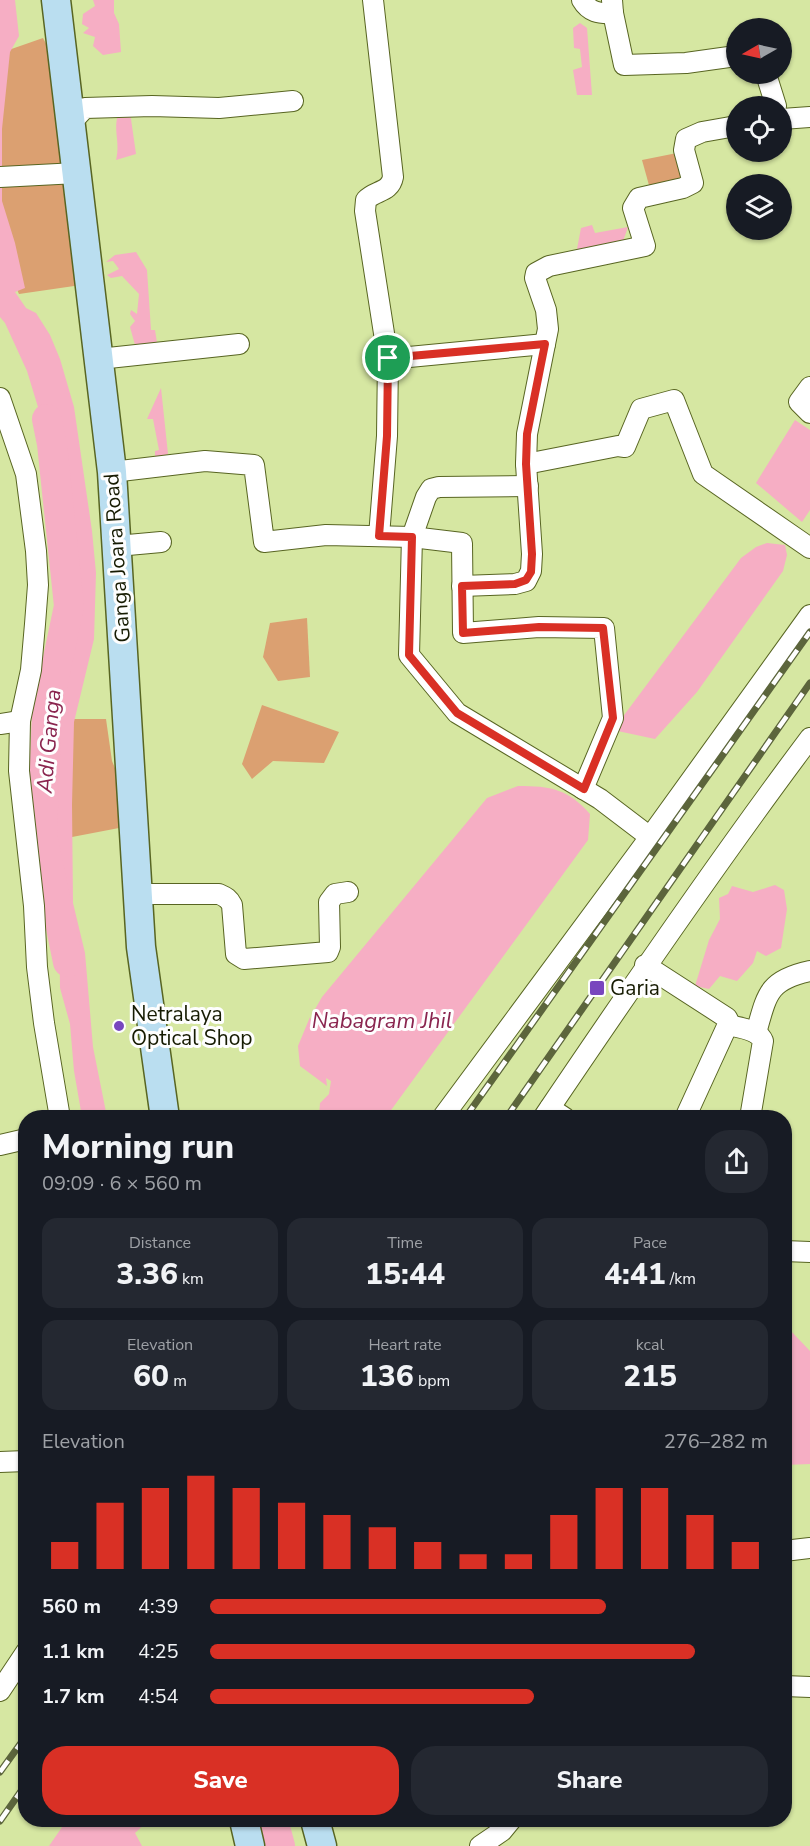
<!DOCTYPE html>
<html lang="en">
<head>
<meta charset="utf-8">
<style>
	:root { --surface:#171b24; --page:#242831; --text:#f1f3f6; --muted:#9ea1a6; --accent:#d93025 }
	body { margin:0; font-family:"Nunito Sans",sans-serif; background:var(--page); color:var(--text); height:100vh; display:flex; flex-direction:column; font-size:22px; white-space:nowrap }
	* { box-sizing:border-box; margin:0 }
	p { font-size:20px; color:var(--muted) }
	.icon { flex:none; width:33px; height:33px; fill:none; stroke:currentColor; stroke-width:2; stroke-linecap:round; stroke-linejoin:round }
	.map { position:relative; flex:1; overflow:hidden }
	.details { position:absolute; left:18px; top:1110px; width:774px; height:717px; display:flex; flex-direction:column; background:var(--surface); border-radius:24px; box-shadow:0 2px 4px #0004 }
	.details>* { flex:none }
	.needle { width:39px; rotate:261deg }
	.tools { position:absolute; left:726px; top:18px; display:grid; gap:12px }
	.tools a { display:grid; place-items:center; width:66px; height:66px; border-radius:50%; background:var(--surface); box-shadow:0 2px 4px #0004; font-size:30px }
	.pin { position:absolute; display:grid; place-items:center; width:51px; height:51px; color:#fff; margin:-26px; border:3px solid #fff; border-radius:50%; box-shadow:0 2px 6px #0007 }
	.round { display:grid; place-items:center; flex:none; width:63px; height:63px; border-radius:24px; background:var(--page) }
	.overview { display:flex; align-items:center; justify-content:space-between; height:102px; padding:0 24px }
	h1 { font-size:33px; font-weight:800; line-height:45px }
	.figures { display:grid; grid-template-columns:repeat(3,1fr); gap:9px; height:102px; padding:6px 24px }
	.figures div { display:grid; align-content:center; border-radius:15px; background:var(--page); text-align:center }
	.figures b { font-size:30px; font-weight:800 }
	.figures small { font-size:16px; font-weight:400 }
	.figures p { font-size:16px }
	.chart { height:168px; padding:12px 24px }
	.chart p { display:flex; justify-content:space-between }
	.chart svg { width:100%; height:108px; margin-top:6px; stroke:var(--accent); stroke-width:6 }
	.action { display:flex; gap:12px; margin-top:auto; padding:12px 24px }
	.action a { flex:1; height:69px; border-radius:24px; background:var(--accent); color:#fff; font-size:24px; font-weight:800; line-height:69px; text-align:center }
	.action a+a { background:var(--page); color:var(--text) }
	ul { padding:0 24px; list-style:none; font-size:20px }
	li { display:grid; grid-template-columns:96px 72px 1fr; align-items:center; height:45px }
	li i { height:15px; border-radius:8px; background:var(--accent) }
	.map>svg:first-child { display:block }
</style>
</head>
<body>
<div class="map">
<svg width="810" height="1846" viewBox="0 0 810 1846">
	<rect width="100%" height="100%" fill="#d6e7a2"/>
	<g fill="#dba071">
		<polygon points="43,38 55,61 81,285 19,294 0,249 0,53"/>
		<polygon points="682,152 690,182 652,196 642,160"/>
		<polygon points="307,618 310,677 278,681 263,657 270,623"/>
		<polygon points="262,705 339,732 324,763 273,761 252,779 242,764"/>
		<polygon points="69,719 106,719 112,761 117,773 119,828 72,837"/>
	</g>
	<g fill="#f6aec4">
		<polygon points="0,0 15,0 19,36 10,52 2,129 2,201 15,243 25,288 15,292 26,308 36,313 50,335 60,359 74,407 92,531 96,573 94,639 74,722 72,805 73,903 85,953 93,1047 107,1117 82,1117 74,1071 70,1024 60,988 59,902 52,873 46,812 53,701 67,595 66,530 55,463 27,371 5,323 0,317"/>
		<polygon points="93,0 114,0 114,13 119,24 121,52 103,55 93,46 95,37 83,33 89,28 82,24 83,14 95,6"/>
		<polygon points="580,23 587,28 592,95 577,95 573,70 582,67 580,49 574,48 573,28"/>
		<path d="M119,112H130L136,154L116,160C121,142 112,129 119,112Z"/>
		<polygon points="592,225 595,233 628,227 620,250 582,256 577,249 581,228"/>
		<polygon points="136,252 147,270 151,330 155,330 158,349 135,345 130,327 135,321 130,314 131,310 137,314 139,294 122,276 111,278 107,275 119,269 113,261 106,262 115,255"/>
		<polygon points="161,388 168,454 155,458 155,451 159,450 153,419 147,419"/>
		<polygon points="795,420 810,430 810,510 802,522 756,483"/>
		<polygon points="767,543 785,545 787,555 783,571 697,692 655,739 613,730 741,558 756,547"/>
		<path d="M518,786C551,786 568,789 590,814L588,840L386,1117H319L320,1103L329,1094L331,1081L326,1078L327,1086L300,1066L298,1046L310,1017L314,1031V1011L322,997L487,798Z"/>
		<polygon points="775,885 784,890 787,909 781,948 766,956 757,951 753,963 737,981 720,976 709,989 695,986 709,940 720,919 719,898 728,894 732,886 753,892"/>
		<polygon points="785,1328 788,1328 810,1351 810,1464 785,1465"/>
		<polygon points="67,1820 149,1820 135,1833 142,1846 49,1846"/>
	</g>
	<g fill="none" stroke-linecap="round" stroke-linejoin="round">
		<g stroke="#f6aec4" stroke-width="30">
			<polyline points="47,419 52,444 69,606 47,711 42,834 68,962"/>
			<polyline points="273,1820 280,1846"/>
		</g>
		<defs>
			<g id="street">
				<path d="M373,0L393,177C390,193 375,190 366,200L365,211L388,359L387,436L379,536"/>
				<path d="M582,0C589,12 599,14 613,13"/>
				<polyline points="612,0 613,13 624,65 686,63 736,56"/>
				<polyline points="766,74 776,106"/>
				<polyline points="782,119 810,117"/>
				<polyline points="70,124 85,108 152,106 219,108 293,101"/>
				<polyline points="0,177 77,173"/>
				<polyline points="99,359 239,344"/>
				<polyline points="388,359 545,344"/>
				<polyline points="810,387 799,402 810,413"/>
				<polyline points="0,398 26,474 36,551 38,585 35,624 31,670 20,721 19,771 34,906 37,967 44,1023 60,1118"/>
				<polyline points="526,464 618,446 625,447 641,409 674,400 703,474 810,548"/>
				<polyline points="112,472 205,461 254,465 264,542 326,535 412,537 462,543 463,633 539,627 604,628 613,718 583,789"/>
				<polyline points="528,486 439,487 431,489 426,497 412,537 409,655 457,713 600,799 650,837"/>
				<polyline points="117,546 161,542"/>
				<polyline points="462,586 515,584 526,581 531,571 532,554 526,464 527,434 548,329 546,310 535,278 536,273 549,266 645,246 633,208 639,198 683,188 693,183 684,150 686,139 702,132 736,126"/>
				<polyline points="0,724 20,721"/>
				<path d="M138,894H219C226,897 229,899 232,905L236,954L244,959L328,952L330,947L329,902L335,894L348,892"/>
				<polyline points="645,965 727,1018 729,1022 685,1118"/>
				<path d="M728,1025C740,1028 758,1029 763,1041L750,1118"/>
				<path d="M756,1033C767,994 768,980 810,971"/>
				<polyline points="550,1108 565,1118"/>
				<polyline points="442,1118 650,837 810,615"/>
				<path d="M543,1118C630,989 717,862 810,738"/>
				<polyline points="0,1145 26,1139"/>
				<polyline points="784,1251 810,1252"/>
				<polyline points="0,1462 26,1461"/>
				<polyline points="784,1551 810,1548"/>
				<polyline points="784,1686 810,1687"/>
				<polyline points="0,1691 26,1652"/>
				<polyline points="480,1846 502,1831 511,1820"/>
			</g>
			<g id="secondary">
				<polyline points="56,0 112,472 141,947 165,1118"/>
				<polyline points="244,1820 250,1846"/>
				<polyline points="315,1820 322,1846"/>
			</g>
		</defs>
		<use href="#street" stroke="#586522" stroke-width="22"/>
		<use href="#secondary" stroke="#586522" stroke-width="31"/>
		<use href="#street" stroke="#fff" stroke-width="20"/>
		<use href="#secondary" stroke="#badef0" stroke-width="28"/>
		<defs>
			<g id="rail">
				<polyline points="465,1118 810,632"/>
				<polyline points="506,1118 810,683"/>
				<polyline points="0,1772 26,1736"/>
				<polyline points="0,1821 26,1784"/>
			</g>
		</defs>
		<use href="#rail" stroke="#5c653c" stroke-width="7"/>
		<use href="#rail" stroke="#fefefe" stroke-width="4.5" stroke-dasharray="14" stroke-linecap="butt"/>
	</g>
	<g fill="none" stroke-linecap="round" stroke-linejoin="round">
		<defs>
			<polygon id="route" points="545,344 527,434 526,464 532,554 531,572 526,580 515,584 462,586 463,633 539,627 603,628 613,718 584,789 457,713 409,655 412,537 379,536 387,436 388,358"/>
		</defs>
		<use href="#route" stroke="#fff" stroke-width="12"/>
		<use href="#route" stroke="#d93025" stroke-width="8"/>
	</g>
	<g fill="#7846be" stroke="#fefefe" stroke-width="2">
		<rect x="589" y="980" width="16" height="16" rx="3"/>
		<circle cx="119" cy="1026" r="6"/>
	</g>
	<g text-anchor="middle" stroke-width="6" stroke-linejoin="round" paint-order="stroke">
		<g font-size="21" fill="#161b02" stroke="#fefefe">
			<text transform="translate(117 558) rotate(-94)" y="7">Ganga Joara Road</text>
		</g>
		<g font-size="21" fill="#161b02" stroke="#fefefe" text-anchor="start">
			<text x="610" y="995">Garia</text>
			<text x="131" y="1021">Netralaya<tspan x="131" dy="24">Optical Shop</tspan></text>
		</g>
		<g font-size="22" font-style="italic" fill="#8a254f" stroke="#fefefe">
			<text transform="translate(48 741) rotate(-85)" y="8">Adi Ganga</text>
			<text x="382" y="1028">Nabagram Jhil</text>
		</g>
	</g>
</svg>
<div class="tools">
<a><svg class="needle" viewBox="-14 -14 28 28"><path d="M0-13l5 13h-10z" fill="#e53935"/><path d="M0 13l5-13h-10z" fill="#9ea1a6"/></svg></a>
<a><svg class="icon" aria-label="locate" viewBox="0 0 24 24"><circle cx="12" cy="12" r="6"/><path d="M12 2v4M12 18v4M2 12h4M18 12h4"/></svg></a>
<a><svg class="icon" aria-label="layers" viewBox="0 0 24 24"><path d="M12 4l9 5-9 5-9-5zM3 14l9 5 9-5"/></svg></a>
</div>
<div class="pin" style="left:388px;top:358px;background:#1e9e55"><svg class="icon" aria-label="arrive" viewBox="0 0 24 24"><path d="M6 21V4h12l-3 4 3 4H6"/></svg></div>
<section class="details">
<div class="overview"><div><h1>Morning run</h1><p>09:09 · 6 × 560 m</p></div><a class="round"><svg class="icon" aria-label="share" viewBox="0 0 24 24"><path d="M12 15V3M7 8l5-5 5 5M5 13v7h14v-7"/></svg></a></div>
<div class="figures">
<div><p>Distance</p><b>3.36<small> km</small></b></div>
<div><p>Time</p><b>15:44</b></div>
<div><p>Pace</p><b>4:41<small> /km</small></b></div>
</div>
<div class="figures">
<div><p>Elevation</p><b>60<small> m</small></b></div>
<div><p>Heart rate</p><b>136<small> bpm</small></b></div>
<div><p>kcal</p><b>215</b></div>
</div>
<div class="chart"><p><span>Elevation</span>276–282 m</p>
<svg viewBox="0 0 160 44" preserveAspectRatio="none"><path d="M5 44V33M15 44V17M25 44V11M35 44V6M45 44V11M55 44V17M65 44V22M75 44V27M85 44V33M95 44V38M105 44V38M115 44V22M125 44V11M135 44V11M145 44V22M155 44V33"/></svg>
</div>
<ul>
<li><b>560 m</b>4:39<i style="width:71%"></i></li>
<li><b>1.1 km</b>4:25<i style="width:87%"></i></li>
<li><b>1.7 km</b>4:54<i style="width:58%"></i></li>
</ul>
<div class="action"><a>Save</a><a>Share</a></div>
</section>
</div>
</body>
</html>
